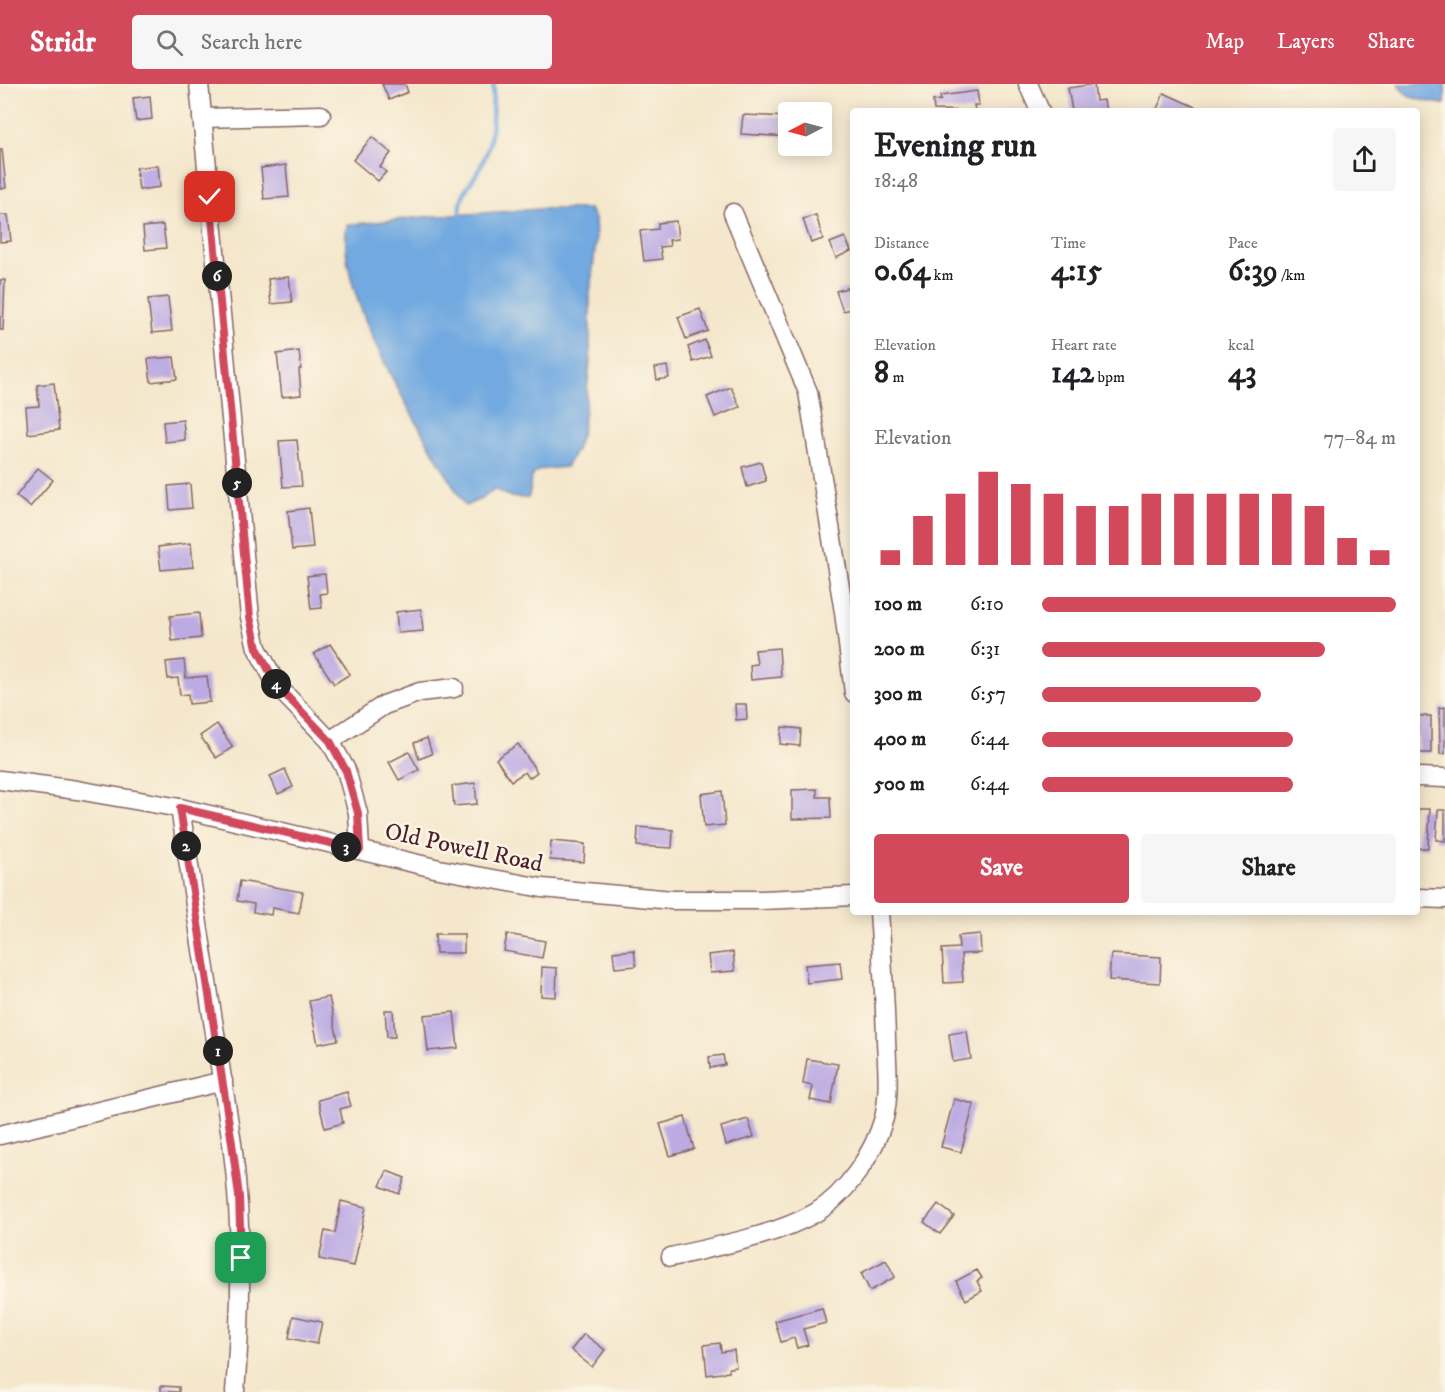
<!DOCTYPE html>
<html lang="en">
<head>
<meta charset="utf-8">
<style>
	:root { --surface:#fff; --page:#f6f6f6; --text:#202124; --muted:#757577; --accent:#d1495b }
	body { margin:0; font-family:"IM FELL DW Pica",serif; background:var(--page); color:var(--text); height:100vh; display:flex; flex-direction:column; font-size:22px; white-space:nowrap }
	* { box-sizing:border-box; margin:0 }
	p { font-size:20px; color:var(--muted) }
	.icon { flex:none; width:33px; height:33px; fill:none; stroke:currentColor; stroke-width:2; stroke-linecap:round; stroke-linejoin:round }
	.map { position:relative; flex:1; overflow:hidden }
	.panel { position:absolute; left:850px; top:24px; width:570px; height:807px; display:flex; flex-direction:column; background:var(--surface); border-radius:6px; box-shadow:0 3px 15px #0003 }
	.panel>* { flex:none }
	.needle { width:39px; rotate:264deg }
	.fabs { position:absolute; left:778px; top:18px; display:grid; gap:12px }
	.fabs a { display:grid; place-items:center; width:54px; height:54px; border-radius:6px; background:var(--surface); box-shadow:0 3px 15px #0003; font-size:30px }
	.pin { position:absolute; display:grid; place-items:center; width:51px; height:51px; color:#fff; margin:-26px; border-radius:12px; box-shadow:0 3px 9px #0006 }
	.km { position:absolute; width:30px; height:30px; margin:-15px; border-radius:50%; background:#222; color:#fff; font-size:16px; line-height:30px; text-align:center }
	.round { display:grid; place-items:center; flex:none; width:63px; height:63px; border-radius:6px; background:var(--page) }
	.headline { display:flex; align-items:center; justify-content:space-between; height:102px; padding:0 24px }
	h1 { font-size:33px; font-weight:700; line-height:45px }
	.stats { display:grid; grid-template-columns:repeat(3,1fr); gap:9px; height:102px; padding:6px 24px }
	.stats div { display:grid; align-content:center }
	.stats b { font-size:30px; font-weight:700 }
	.stats small { font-size:16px; font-weight:400 }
	.stats p { font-size:16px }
	.chart { height:168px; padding:12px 24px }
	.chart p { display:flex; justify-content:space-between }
	.chart svg { width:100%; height:108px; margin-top:6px; stroke:var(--accent); stroke-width:6 }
	.button { display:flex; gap:12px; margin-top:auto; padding:12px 24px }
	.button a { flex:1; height:69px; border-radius:6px; background:var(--accent); color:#fff; font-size:24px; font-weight:700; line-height:69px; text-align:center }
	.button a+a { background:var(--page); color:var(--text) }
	ul { padding:0 24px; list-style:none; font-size:20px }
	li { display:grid; grid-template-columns:96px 72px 1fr; align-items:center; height:45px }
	li i { height:15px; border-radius:8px; background:var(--accent) }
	header { display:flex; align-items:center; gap:36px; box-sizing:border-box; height:84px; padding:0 30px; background:var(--accent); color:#fff }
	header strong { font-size:28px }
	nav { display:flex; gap:33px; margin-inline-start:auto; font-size:21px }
	.search { width:420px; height:54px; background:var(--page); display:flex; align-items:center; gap:15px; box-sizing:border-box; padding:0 21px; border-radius:6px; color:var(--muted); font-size:22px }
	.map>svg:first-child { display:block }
</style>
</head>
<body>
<header>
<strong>Stridr</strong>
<div class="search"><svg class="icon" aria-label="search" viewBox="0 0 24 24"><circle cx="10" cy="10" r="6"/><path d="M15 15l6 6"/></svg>Search here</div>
<nav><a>Map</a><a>Layers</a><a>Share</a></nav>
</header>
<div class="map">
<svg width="1445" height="1308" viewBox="0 0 1445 1308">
	<rect width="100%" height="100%" fill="#fcf5e5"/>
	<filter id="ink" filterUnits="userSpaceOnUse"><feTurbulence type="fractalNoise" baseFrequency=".0167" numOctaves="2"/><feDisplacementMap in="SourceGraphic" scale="12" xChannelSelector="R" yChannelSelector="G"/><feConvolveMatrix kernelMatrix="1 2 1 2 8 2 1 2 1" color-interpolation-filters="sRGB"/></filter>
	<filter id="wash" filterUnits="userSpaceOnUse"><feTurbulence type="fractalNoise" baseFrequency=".008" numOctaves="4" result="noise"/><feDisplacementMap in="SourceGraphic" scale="24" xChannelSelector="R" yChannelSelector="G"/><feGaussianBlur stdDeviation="1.35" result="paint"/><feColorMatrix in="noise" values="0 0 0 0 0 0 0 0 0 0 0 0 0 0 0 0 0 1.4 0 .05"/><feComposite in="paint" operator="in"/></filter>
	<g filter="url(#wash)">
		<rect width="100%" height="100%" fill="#f4e7cc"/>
		<g fill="#71a9e0" stroke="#5e6486" stroke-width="1.5">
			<path d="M1398,0H1445V20C1429,18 1405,16 1398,0Z"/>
			<path d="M540,125H589L595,135L596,158L590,209V276L586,318L582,347L576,366L566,383C557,384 533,383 531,395C529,403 532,407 528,414L511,413L494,405L483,414L465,422C429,358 333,212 347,141L424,133Z"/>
		</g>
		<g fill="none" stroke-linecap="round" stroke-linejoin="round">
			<path stroke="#71a9e0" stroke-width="4.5" d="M460,135C458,105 474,100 484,75C495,52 491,25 494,0"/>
		</g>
		<g id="blocks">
			<g fill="#bcabe3">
				<polygon points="382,0 405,0 408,8 389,16"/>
				<polygon points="1094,0 1096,17 1104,16 1106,27 1072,27 1068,4"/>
				<polygon points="977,7 979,21 974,21 975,27 934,26 933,17 941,16 940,12"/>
				<polygon points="1164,9 1204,27 1156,27"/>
				<polygon points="150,12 152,35 136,37 133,14"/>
				<polygon points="743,31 789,33 789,53 741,50"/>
				<polygon points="372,53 391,69 380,83 386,88 378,97 353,76"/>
				<polygon points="2,65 6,104 0,105 0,66"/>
				<polygon points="158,81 160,103 139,106 136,84"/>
				<polygon points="286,81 289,113 264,115 261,84"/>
				<polygon points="0,131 8,131 11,157 0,158"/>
				<polygon points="816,131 823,155 811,159 803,135"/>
				<polygon points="676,137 678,155 669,156 670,162 660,163 662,175 644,177 640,147 658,145 658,139"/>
				<polygon points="163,141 166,164 145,166 143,143"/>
				<polygon points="845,153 851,167 836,174 830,159"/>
				<polygon points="289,193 292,218 271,220 268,195"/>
				<polygon points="0,196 5,196 3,246 0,246"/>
				<polygon points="854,202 854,224 843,227 836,207"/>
				<polygon points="168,213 172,247 152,249 148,215"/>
				<polygon points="700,225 708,247 686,255 678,233"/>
				<polygon points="705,256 711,272 693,278 688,263"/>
				<polygon points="299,267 301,285 299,285 301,311 282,313 277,270"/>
				<polygon points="174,273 177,295 151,298 148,275"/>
				<polygon points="667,282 669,294 657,296 655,284"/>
				<polygon points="54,299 59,346 28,350 26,323 39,322 37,301"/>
				<polygon points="731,303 740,323 715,333 707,313"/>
				<polygon points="183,336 185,356 165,358 163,338"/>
				<polygon points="297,356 302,402 283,403 279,357"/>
				<polygon points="761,378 766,397 747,403 742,383"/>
				<polygon points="38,384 53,396 30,423 16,412"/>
				<polygon points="190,400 192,424 170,426 168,402"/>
				<polygon points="309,424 313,464 292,466 288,427"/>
				<polygon points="191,459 193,483 161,486 158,463"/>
				<polygon points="325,490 327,509 320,510 322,524 311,525 307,492"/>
				<polygon points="421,525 423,547 398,549 396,528"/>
				<polygon points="199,529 201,554 172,557 170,532"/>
				<polygon points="330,560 350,590 334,600 314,570"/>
				<polygon points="779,564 781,593 751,596 750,581 757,580 755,566"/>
				<polygon points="184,576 186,594 207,592 210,618 189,620 188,610 180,611 178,594 168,595 166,578"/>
				<polygon points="735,620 746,620 747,635 736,636"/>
				<polygon points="1445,623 1445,670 1440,670 1439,624"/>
				<rect x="1418" y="632" width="13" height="37"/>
				<polygon points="217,640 233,663 216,674 200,652"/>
				<polygon points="782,643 801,645 800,662 780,660"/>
				<polygon points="427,654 432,670 419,675 414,659"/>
				<polygon points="518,660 537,688 529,694 525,688 511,697 496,675"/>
				<polygon points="409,668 419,686 399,696 389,678"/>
				<polygon points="285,685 293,703 278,710 270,692"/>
				<polygon points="475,699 477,720 454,722 452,702"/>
				<polygon points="817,705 817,713 830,713 831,734 792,735 792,706"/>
				<polygon points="722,707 725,741 704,743 701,710"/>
				<polygon points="1418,725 1430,725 1428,764 1418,764"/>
				<polygon points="1438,726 1445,726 1445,757 1436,756"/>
				<polygon points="638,743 673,746 672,764 637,762"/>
				<polygon points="551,757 585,760 584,778 550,776"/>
				<polygon points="240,797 303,808 299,829 272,824 271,831 253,828 254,820 237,817"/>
				<polygon points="435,850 464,850 464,869 436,869"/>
				<polygon points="507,850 545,857 542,874 504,867"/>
				<polygon points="980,850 981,869 961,870 963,898 944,899 942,865 959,864 958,852"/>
				<polygon points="634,866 636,882 615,884 613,868"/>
				<polygon points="733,868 735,887 710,889 708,871"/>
				<polygon points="1111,870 1161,873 1160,899 1109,896"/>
				<polygon points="840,878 842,895 807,899 805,881"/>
				<polygon points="542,883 557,884 556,913 541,912"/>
				<polygon points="329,913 338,956 318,960 309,917"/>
				<polygon points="385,926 393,926 395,953 387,953"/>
				<polygon points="454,928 458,964 428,967 424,931"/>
				<polygon points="967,947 971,975 953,978 949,950"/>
				<polygon points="723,971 725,981 710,984 709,973"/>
				<polygon points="807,975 838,980 831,1020 810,1016 813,1002 803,1000"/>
				<polygon points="347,1008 351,1022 340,1025 343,1039 325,1044 318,1016"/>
				<polygon points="954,1015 974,1020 961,1068 941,1063"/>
				<polygon points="685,1033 694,1065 670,1072 660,1040"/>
				<polygon points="748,1035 754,1053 726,1061 721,1043"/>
				<polygon points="387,1087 405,1094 399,1110 380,1102"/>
				<polygon points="341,1117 366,1123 354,1182 319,1175 325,1147 335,1149"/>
				<polygon points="938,1120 954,1132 940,1150 924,1138"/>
				<polygon points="886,1176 895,1193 870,1207 861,1189"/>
				<polygon points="977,1186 982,1194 977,1197 982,1207 966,1216 956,1197"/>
				<polygon points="822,1224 826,1239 803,1245 808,1261 797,1264 794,1254 781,1258 775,1237"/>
				<polygon points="293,1232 322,1238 317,1260 289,1254"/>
				<polygon points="584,1250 605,1266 592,1283 571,1266"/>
				<polygon points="720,1259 721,1268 734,1266 736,1283 729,1284 729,1288 707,1291 704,1261"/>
				<polygon points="161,1302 179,1303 179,1308 161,1308"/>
			</g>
		</g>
	</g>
	<g filter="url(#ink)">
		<use href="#blocks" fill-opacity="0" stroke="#866563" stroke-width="1.5"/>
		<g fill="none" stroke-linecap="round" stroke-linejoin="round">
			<defs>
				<g id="minor">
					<polyline points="199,0 250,533 257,564 278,603 330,657 346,686 358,729 360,766"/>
					<polyline points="1028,0 1040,27"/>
					<polyline points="202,34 321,31"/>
					<polyline points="733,129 808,308 844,528 854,609"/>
					<polyline points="330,657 384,621 420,608 454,604"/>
					<polyline points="1418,693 1445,694"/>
					<polyline points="0,696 77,706 180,724 439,785 542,804 672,816 762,816 854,812"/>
					<path d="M180,724L232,1059C243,1142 242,1225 235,1308"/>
					<polyline points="1418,814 1445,815"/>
					<polyline points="0,1051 223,997"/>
					<path d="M671,1173C717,1162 775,1152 815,1129C847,1110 874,1069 884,1034C890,1009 887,981 886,956C885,913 882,871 879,828"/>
				</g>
			</defs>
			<use href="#minor" stroke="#866563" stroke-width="21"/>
			<use href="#minor" stroke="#fff" stroke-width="18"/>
		</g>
	</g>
	<g fill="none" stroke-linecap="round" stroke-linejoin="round" filter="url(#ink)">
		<defs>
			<polyline id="route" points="210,113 250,533 257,564 278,603 330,657 346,687 358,729 360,766 180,724 232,1059 239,1112 241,1174"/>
		</defs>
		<use href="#route" stroke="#fff" stroke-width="12"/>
		<use href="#route" stroke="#d1495b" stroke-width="8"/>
	</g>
	<g text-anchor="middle" stroke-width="5" stroke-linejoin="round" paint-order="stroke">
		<g font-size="24" fill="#4a1f2b" stroke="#fcf5e5">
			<text transform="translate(464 763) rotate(12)" y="8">Old Powell Road</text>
		</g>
	</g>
</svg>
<div class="fabs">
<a><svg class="needle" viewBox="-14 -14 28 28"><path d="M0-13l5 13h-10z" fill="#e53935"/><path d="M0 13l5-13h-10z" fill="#757577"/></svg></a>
</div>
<div class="pin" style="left:241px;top:1174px;background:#1e9e55"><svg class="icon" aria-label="arrive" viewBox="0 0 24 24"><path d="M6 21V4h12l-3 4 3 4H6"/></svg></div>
<div class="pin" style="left:210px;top:113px;background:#d93025"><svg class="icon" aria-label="check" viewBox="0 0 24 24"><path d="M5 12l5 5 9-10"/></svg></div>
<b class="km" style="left:218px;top:967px">1</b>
<b class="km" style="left:186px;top:762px">2</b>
<b class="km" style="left:346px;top:763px">3</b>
<b class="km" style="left:276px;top:600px">4</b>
<b class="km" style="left:237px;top:399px">5</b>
<b class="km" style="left:217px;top:192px">6</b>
<section class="panel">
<div class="headline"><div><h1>Evening run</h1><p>18:48</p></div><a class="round"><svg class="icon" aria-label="share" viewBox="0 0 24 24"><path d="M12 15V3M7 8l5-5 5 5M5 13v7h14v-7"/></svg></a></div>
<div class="stats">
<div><p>Distance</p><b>0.64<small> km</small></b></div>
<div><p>Time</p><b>4:15</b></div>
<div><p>Pace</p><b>6:39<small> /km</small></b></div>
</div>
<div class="stats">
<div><p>Elevation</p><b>8<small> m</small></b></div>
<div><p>Heart rate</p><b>142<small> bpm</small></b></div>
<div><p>kcal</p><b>43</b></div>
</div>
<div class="chart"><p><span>Elevation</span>77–84 m</p>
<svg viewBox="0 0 160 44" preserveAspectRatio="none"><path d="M5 44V38M15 44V24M25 44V15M35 44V6M45 44V11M55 44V15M65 44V20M75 44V20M85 44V15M95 44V15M105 44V15M115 44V15M125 44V15M135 44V20M145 44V33M155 44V38"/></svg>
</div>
<ul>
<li><b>100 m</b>6:10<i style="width:100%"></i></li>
<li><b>200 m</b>6:31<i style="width:80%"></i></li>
<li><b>300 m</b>6:57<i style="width:62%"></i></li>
<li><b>400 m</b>6:44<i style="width:71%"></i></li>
<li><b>500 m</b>6:44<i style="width:71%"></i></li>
</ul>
<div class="button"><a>Save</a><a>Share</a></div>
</section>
</div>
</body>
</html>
